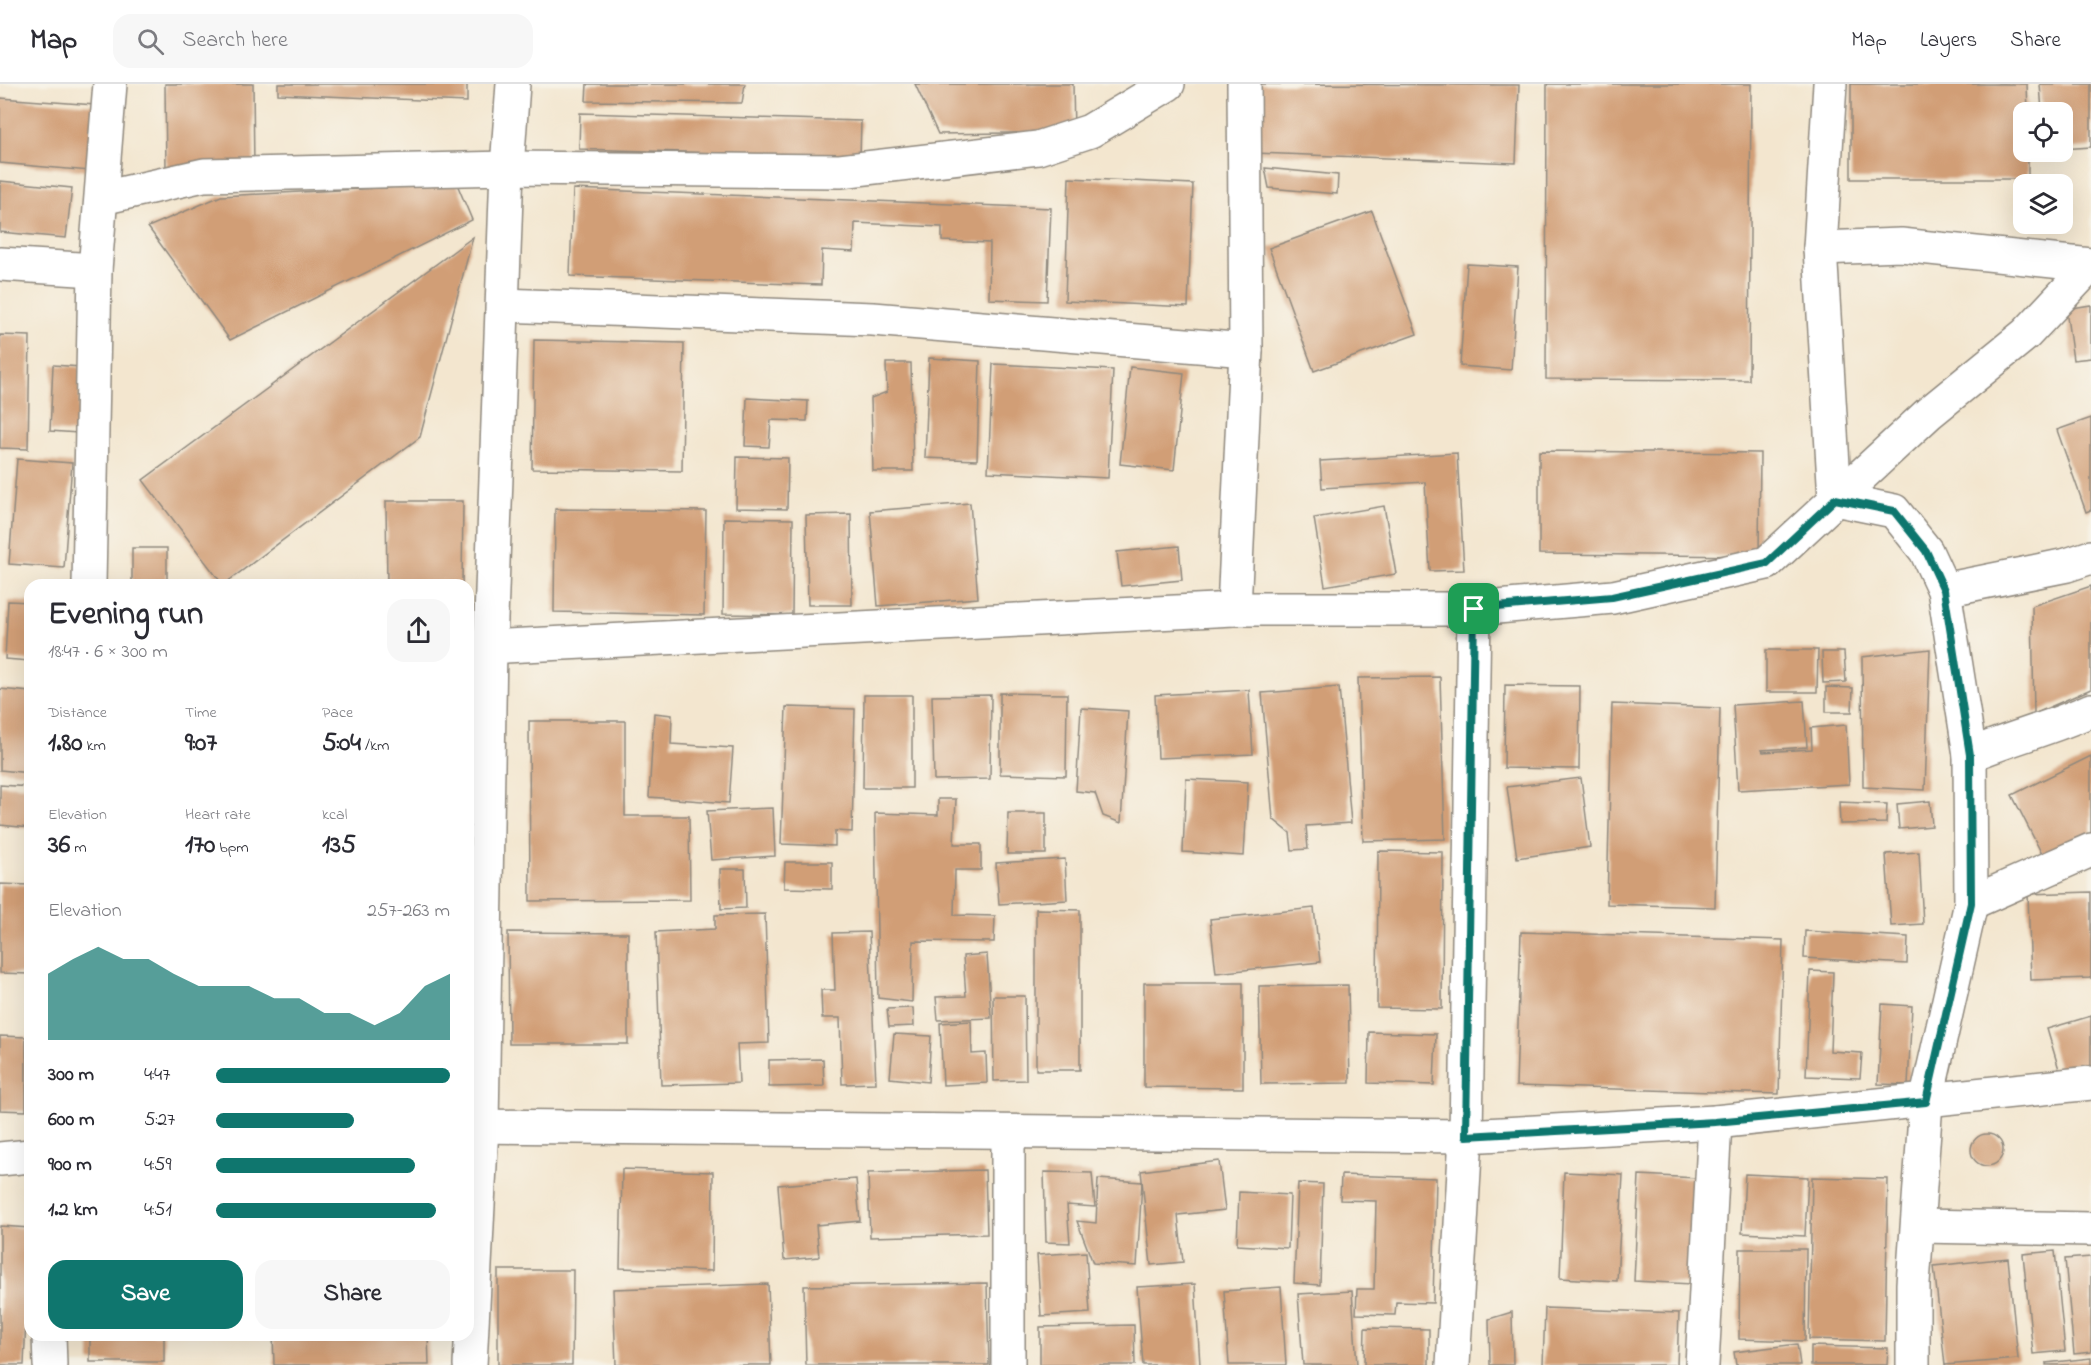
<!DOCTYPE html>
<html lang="en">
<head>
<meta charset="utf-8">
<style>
	:root { --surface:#fff; --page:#f7f7f7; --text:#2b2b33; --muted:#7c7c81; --line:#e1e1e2; --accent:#0f766e }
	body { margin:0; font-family:"Indie Flower",sans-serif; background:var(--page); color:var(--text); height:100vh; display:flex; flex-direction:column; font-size:22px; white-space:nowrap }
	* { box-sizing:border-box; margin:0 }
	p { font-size:20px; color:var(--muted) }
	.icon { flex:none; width:33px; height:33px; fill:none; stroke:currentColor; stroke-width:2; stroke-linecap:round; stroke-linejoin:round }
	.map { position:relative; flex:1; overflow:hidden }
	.details { position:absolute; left:24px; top:495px; width:450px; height:762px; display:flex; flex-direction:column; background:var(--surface); border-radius:18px; box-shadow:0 6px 24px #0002 }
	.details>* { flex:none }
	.tools { position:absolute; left:2013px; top:18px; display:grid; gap:12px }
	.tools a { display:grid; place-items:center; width:60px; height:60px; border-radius:12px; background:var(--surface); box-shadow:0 6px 24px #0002; font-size:30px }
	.pin { position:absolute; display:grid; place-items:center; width:51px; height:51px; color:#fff; margin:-26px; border-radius:12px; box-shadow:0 3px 9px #0006 }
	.round { display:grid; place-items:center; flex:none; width:63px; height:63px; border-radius:18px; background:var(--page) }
	.overview { display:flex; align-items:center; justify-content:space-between; height:102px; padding:0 24px }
	h1 { font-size:33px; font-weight:700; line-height:45px }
	.metrics { display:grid; grid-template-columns:repeat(3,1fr); gap:9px; height:102px; padding:6px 24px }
	.metrics div { display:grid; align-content:center }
	.metrics b { font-size:26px; font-weight:700 }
	.metrics small { font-size:16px; font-weight:400 }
	.metrics p { font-size:16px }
	.chart { height:168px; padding:12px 24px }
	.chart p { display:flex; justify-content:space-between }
	.chart svg { width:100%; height:108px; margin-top:6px; fill:var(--accent); opacity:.7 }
	.action { display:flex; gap:12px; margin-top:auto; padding:12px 24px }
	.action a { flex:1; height:69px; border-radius:18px; background:var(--accent); color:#fff; font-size:24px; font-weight:700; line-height:69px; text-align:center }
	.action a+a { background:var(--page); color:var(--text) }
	ul { padding:0 24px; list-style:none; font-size:20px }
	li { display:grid; grid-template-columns:96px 72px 1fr; align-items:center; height:45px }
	li i { height:15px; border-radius:8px; background:var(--accent) }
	header { display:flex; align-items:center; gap:36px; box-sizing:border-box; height:84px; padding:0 30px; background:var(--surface); border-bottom:2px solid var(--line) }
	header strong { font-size:28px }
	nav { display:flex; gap:33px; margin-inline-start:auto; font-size:21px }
	.search { width:420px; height:54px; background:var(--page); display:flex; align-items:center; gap:15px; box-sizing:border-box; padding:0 21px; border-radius:18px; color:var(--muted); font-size:22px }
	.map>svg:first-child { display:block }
</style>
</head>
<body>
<header>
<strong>Map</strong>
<div class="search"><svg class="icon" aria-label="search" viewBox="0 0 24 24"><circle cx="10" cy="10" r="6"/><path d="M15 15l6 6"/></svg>Search here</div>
<nav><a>Map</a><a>Layers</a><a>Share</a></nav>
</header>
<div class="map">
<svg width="2091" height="1281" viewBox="0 0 2091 1281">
	<rect width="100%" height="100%" fill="#f7f3e8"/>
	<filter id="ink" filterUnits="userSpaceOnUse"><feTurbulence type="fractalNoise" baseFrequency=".0167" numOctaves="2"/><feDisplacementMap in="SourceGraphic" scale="12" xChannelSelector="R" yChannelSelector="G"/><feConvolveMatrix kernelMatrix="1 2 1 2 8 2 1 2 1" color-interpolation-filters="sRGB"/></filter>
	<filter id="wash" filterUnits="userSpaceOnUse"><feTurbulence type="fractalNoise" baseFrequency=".008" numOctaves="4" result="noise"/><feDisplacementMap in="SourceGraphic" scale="24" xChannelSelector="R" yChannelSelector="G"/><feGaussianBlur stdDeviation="1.35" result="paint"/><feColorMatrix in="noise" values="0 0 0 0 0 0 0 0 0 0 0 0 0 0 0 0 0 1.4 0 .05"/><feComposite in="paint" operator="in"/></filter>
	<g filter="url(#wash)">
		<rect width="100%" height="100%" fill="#f3e6cf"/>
		<g id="blocks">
			<g fill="#d19e76">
				<polygon points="165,0 253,0 254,86 166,87"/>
				<polygon points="278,0 467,0 467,18 278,10"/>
				<polygon points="587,0 745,0 742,19 586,17"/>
				<polygon points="915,0 1073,0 1074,48 938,50"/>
				<polygon points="1257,0 1519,1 1516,79 1255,69"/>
				<polygon points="1547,0 1751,0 1749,296 1546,295"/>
				<polygon points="1851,0 2027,0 2028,28 2024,28 2024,68 2028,68 2028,95 1851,95"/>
				<polygon points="2040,0 2091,0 2091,63 2062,65 2062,28 2042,28"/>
				<polygon points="0,14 95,21 90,87 0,79"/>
				<polygon points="580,29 861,37 860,73 579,65"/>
				<polygon points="1265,84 1338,91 1337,110 1269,104"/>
				<polygon points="1069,94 1193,100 1188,223 1065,217"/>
				<polygon points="0,97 72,104 66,154 0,148"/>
				<polygon points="457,100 472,136 230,256 148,143 221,112"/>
				<polygon points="573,105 1051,124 1047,217 989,215 990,159 942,157 942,143 855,139 854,168 822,166 821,201 570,192"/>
				<polygon points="1372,127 1417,250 1314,287 1269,164"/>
				<polygon points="473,153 420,353 223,501 143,396"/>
				<polygon points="1467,180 1518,183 1511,286 1460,282"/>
				<polygon points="2091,221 2091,274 2073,276 2066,225"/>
				<polygon points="0,251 30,252 28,365 0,364"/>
				<polygon points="534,256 684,259 682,387 532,385"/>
				<polygon points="929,274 980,277 977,376 925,374"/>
				<polygon points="886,279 911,279 913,387 873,387 871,314 887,308"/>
				<polygon points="993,280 1113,286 1108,394 988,388"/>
				<polygon points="53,281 81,283 78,349 50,347"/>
				<polygon points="1130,283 1184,289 1174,386 1120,380"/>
				<polygon points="747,314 808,317 807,337 771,336 769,363 745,362"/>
				<polygon points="2091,334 2091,426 2086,428 2057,346"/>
				<polygon points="1539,367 1760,369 1759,472 1539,470"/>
				<polygon points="1457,369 1464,486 1430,487 1425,398 1322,404 1320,377"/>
				<polygon points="737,373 788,374 787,425 736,424"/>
				<polygon points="17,375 72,379 64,484 9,480"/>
				<polygon points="386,417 463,417 462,501 387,501"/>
				<polygon points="970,419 978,514 878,522 870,427"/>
				<polygon points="1384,422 1396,490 1325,502 1314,434"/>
				<polygon points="555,425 706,427 704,531 554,528"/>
				<polygon points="851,430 852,521 808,521 806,431"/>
				<polygon points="724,434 793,435 792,531 723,530"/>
				<polygon points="1179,462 1182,496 1121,502 1117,468"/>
				<rect x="132" y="464" width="35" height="37"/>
				<polygon points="2091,502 2091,605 2034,630 2032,522"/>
				<polygon points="8,517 30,518 30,577 5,575"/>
				<polygon points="1930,565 1925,706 1863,703 1862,573"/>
				<polygon points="1766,566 1818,566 1817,608 1766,608"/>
				<polygon points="1822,568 1844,568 1846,598 1823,599"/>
				<polygon points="1440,593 1445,755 1363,757 1358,594"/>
				<polygon points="1505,601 1580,602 1579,685 1504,684"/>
				<polygon points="1339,603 1351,739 1306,742 1308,765 1292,766 1290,749 1273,735 1262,609"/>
				<polygon points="1826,603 1853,604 1852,628 1826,628"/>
				<polygon points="0,605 30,608 30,689 0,686"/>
				<polygon points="1249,606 1253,670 1158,674 1155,611"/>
				<polygon points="1000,609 1067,610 1066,692 1000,690"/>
				<polygon points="864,611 912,611 912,704 863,704"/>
				<polygon points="991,611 990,695 934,696 932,612"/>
				<polygon points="1804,617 1807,663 1762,666 1763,668 1812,665 1811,644 1846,641 1849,700 1738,706 1733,621"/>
				<polygon points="1612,620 1720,624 1715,823 1607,820"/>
				<polygon points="786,623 855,625 852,748 835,747 835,762 781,760"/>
				<polygon points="1081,624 1128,627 1121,739 1103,732 1095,709 1076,707"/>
				<polygon points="654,629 672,631 671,660 733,664 729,719 649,713"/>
				<polygon points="529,637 625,637 625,732 689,732 690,816 530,817"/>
				<polygon points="2091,672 2091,755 2046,778 2012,711"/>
				<polygon points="1581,694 1590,763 1517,774 1507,703"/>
				<polygon points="1186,695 1248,698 1244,772 1183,768"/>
				<polygon points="0,701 30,703 30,744 0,741"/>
				<polygon points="938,715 956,715 954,760 981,760 981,786 955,786 954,831 995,832 994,858 913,857 912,918 878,914 875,729 938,731"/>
				<polygon points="1930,717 1932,742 1899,745 1897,720"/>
				<polygon points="1839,718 1887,720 1886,739 1840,740"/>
				<polygon points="773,724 775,772 711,776 707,727"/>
				<polygon points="1008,729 1046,729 1046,770 1007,770"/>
				<polygon points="1378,767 1443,768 1442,925 1377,924"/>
				<polygon points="1919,768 1923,840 1891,842 1886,770"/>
				<polygon points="1065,775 1067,816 999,820 996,779"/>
				<polygon points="785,778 832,778 832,805 784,804"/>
				<polygon points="720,785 745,785 746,824 721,825"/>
				<polygon points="0,800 30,801 30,890 0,889"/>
				<polygon points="2091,808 2091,894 2031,896 2028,810"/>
				<polygon points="1314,824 1320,878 1216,889 1210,835"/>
				<polygon points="1036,825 1080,826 1080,986 1036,986"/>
				<polygon points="765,830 769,959 737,960 739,999 661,1001 656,848 715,845 715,831"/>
				<polygon points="1805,847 1908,853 1907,880 1804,874"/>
				<polygon points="508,848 628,849 628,960 509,960"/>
				<polygon points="869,848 876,999 842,1000 840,934 822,934 821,906 835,906 833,849"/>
				<polygon points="1521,848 1783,856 1779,1010 1516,1002"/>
				<polygon points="987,870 991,934 938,936 936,913 966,912 963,872"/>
				<polygon points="1810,887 1833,888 1830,967 1862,969 1860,994 1806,992"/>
				<polygon points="1144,899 1243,899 1243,1004 1144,1003"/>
				<polygon points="1348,901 1350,999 1261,1000 1259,902"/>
				<polygon points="993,912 1025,912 1026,996 994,997"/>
				<polygon points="1882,920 1912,922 1908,1001 1878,1000"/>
				<polygon points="913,924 914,942 889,943 887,925"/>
				<polygon points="2091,932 2091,984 2061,992 2047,945"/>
				<polygon points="971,937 972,970 986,969 987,999 943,1001 940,939"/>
				<polygon points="1369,948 1436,950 1434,1001 1368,999"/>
				<polygon points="894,950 931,952 928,998 890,994"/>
				<polygon points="0,952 26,953 26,1027 0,1026"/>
				<polygon points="823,975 824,1002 769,1003 769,976"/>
				<circle cx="1987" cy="1066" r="16"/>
				<polygon points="1219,1077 1225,1126 1178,1131 1183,1178 1151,1181 1141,1087"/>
				<polygon points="622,1085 713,1088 712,1187 620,1184"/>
				<polygon points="985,1086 987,1150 870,1153 868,1089"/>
				<polygon points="1044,1088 1092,1089 1095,1123 1067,1121 1070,1159 1046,1158"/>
				<polygon points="1564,1088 1623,1091 1617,1197 1560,1194"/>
				<polygon points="1745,1090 1808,1093 1805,1152 1742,1149"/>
				<polygon points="1341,1091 1436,1094 1433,1219 1396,1218 1395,1231 1356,1230 1357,1205 1374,1205 1376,1117 1340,1116"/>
				<polygon points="1639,1091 1697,1094 1692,1200 1634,1197"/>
				<polygon points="1812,1093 1888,1095 1885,1257 1809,1255"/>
				<polygon points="856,1095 860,1137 816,1141 819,1173 784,1176 778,1101"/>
				<polygon points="1098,1095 1142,1098 1137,1182 1093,1179 1077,1137 1096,1139"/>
				<polygon points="1298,1099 1323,1100 1320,1201 1294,1199"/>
				<polygon points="1239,1108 1290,1111 1288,1164 1237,1161"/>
				<polygon points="0,1142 30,1144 24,1281 0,1281"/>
				<polygon points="1740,1165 1806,1165 1805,1257 1739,1255"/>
				<polygon points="2055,1167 2065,1267 2033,1270 2023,1170"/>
				<polygon points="1086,1168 1090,1229 1041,1232 1037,1171"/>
				<polygon points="2091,1173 2091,1268 2074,1270 2065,1175"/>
				<polygon points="2008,1174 2018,1275 1945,1281 1934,1182"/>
				<polygon points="498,1186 573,1186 572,1281 498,1281"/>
				<polygon points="987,1199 989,1281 806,1281 804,1202"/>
				<polygon points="768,1200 771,1281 616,1281 613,1205"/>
				<polygon points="1195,1200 1200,1281 1143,1281 1137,1203"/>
				<polygon points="1281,1203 1286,1281 1229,1281 1224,1207"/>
				<polygon points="1352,1207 1357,1281 1303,1281 1298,1210"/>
				<polygon points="1545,1224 1679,1229 1677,1281 1543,1281"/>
				<polygon points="1512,1228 1513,1281 1490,1281 1489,1235"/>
				<polygon points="1134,1241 1135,1281 1040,1281 1040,1243"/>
				<polygon points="1365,1244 1429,1245 1429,1281 1364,1281"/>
				<rect x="90" y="1251" width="74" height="27"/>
				<polygon points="273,1251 428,1251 429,1281 274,1281"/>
				<polygon points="1797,1260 1800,1281 1736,1281 1734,1268"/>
				<polygon points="1811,1262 1888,1264 1887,1281 1811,1281"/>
				<polygon points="2091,1274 2091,1281 2046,1281 2046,1279"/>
			</g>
		</g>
	</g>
	<g filter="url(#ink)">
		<use href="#blocks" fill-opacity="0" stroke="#8f887d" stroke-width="1.5"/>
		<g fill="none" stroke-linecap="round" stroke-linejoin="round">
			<defs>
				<g id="street">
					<polyline points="1830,0 1820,164 1835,415 1894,427 1926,467 1944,506 1970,671 1971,819 1926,1018 1913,1200 1913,1281"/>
					<polyline points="102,114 204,91 507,84 840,87 1038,64 1090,47 1168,0"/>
					<polyline points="1820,164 1901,161 2091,181"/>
					<polyline points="0,180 95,186"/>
					<polyline points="503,221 873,235 1246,266"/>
					<polyline points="89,501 95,186 110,0"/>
					<polyline points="1944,506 2067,481 2091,473"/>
					<polyline points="1234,525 1246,266 1244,0"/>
					<polyline points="468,564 1234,525 1474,525 1613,513 1767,479 1929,329 2026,250 2090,182"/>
					<path d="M1970,671C2010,654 2052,644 2091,626"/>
					<polyline points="1971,819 2091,766"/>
					<polyline points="468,1042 1466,1052 1715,1038 2091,999"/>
					<polyline points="1008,1048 1008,1281"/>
					<polyline points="0,1075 30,1072"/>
					<polyline points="1919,1142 2091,1145"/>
					<polyline points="49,1251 50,1281"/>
					<polyline points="470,1281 482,1041 490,563 507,84 513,0"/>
					<polyline points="1453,1281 1466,1052 1474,525"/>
					<polyline points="1702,1281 1715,1038"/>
				</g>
			</defs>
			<use href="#street" stroke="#8f887d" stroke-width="36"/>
			<use href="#street" stroke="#fff" stroke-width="33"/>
		</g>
	</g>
	<g fill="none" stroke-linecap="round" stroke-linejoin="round" filter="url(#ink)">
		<defs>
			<polygon id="route" points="1835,415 1894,427 1926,467 1944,506 1970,671 1971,819 1926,1018 1715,1038 1466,1052 1474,525 1612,513 1767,479"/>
		</defs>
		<use href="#route" stroke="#fff" stroke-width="12"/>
		<use href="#route" stroke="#0f766e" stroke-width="8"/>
	</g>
</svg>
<div class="tools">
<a><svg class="icon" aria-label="locate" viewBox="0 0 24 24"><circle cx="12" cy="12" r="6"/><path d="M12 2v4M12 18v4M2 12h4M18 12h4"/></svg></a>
<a><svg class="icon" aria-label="layers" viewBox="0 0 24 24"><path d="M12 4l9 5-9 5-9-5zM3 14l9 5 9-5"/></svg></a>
</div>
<div class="pin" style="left:1474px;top:525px;background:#1e9e55"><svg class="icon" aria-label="arrive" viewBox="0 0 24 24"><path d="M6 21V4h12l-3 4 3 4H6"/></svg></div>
<section class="details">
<div class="overview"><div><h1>Evening run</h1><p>18:47 · 6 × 300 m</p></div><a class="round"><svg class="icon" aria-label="share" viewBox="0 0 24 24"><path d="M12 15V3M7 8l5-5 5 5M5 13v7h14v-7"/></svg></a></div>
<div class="metrics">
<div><p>Distance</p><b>1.80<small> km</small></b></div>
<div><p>Time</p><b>9:07</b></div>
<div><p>Pace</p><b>5:04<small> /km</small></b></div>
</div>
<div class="metrics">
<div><p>Elevation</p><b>36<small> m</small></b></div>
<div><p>Heart rate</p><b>170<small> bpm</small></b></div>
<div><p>kcal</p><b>135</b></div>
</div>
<div class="chart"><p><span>Elevation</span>257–263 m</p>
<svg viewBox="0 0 160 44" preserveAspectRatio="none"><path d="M0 44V17L10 11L20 6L30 11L40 11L50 17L60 22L70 22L80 22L90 27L100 27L110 33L120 33L130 38L140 33L150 22L160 17V44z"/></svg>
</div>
<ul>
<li><b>300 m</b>4:47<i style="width:100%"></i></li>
<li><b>600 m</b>5:27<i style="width:59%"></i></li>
<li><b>900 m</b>4:59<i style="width:85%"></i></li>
<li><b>1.2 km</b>4:51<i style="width:94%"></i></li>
</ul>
<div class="action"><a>Save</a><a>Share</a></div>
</section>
</div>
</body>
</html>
